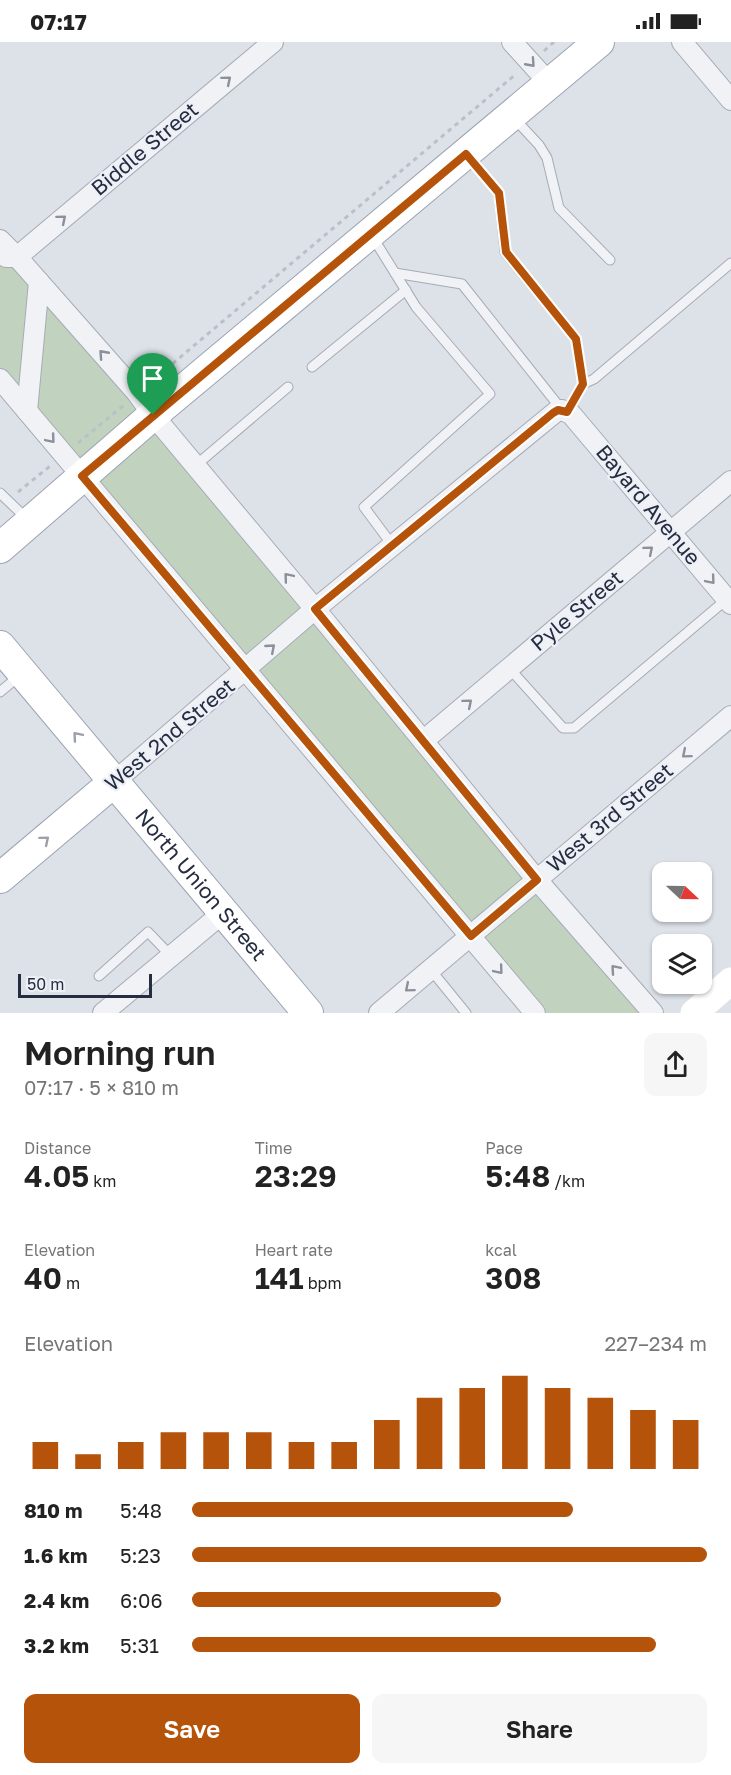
<!DOCTYPE html>
<html lang="en">
<head>
<meta charset="utf-8">
<style>
	:root { --surface:#fff; --page:#f6f6f6; --text:#222; --muted:#767676; --accent:#b45309 }
	body { margin:0; font-family:"Golos Text",sans-serif; background:var(--page); color:var(--text); height:100vh; display:flex; flex-direction:column; font-size:22px; white-space:nowrap }
	* { box-sizing:border-box; margin:0 }
	p { font-size:20px; color:var(--muted) }
	.icon { flex:none; width:33px; height:33px; fill:none; stroke:currentColor; stroke-width:2; stroke-linecap:round; stroke-linejoin:round }
	.map { position:relative; height:971px; overflow:hidden }
	.details { display:flex; flex-direction:column; background:var(--surface); flex:1 }
	.details>* { flex:none }
	.needle { width:39px; rotate:112deg }
	.tools { position:absolute; left:652px; top:820px; display:grid; gap:12px }
	.tools a { display:grid; place-items:center; width:60px; height:60px; border-radius:12px; background:var(--surface); box-shadow:0 2px 4px #0004; font-size:30px }
	.scale { position:absolute; left:18px; bottom:15px; width:134px; box-sizing:border-box; padding-left:6px; border:3px solid #262d40; border-top:0; font-size:16px; line-height:21px; white-space:nowrap; color:#262d40; -webkit-text-stroke:4px #edf0f6; paint-order:stroke }
	.pin { position:absolute; display:grid; place-items:center; width:51px; height:51px; color:#fff; margin:-62px -26px; border-radius:50% 50% 50% 0; rotate:-45deg; box-shadow:0 0 6px #0007 }
	.pin .icon { rotate:45deg }
	.round { display:grid; place-items:center; flex:none; width:63px; height:63px; border-radius:12px; background:var(--page) }
	.headline { display:flex; align-items:center; justify-content:space-between; height:102px; padding:0 24px }
	h1 { font-size:33px; font-weight:600; line-height:45px }
	.figures { display:grid; grid-template-columns:repeat(3,1fr); gap:9px; height:102px; padding:6px 24px }
	.figures div { display:grid; align-content:center }
	.figures b { font-size:30px; font-weight:600 }
	.figures small { font-size:16px; font-weight:400 }
	.figures p { font-size:16px }
	.chart { height:168px; padding:12px 24px }
	.chart p { display:flex; justify-content:space-between }
	.chart svg { width:100%; height:108px; margin-top:6px; stroke:var(--accent); stroke-width:6 }
	.button { display:flex; gap:12px; margin-top:auto; padding:12px 24px }
	.button a { flex:1; height:69px; border-radius:12px; background:var(--accent); color:#fff; font-size:24px; font-weight:600; line-height:69px; text-align:center }
	.button a+a { background:var(--page); color:var(--text) }
	ul { padding:0 24px; list-style:none; font-size:20px }
	li { display:grid; grid-template-columns:96px 72px 1fr; align-items:center; height:45px }
	li i { height:15px; border-radius:8px; background:var(--accent) }
	.status { display:flex; justify-content:space-between; align-items:center; height:42px; padding:0 30px; background:var(--surface); direction:ltr }
	.status svg { height:16px; fill:currentColor }
	.map>svg:first-child { display:block }
</style>
</head>
<body>
<div class="status"><b>07:17</b><svg viewBox="0 0 49 12"><path d="M0 12V9h3v3zM5 12V6h3v6zM10 12V3h3v9zM15 12V0h3v12zM26 1h20v11H26zM47 4h2v5h-2z"/></svg></div>
<div class="map">
<svg width="731" height="971" viewBox="0 0 731 971">
	<rect width="100%" height="100%" fill="#dde1e8"/>
	<polygon fill="#c1d3be" points="0,198 653,971 535,971 0,337"/>
	<g fill="none" stroke-linecap="round" stroke-linejoin="round">
		<defs>
			<g id="lane">
				<polyline points="513,75 539,103 547,116 559,166 610,218"/>
				<polyline points="467,114 499,151 505,210 576,297 583,342 567,370"/>
				<polyline points="372,194 416,265 490,352 364,465 393,504"/>
				<polyline points="395,231 462,242 562,368"/>
				<polyline points="312,325 406,248"/>
				<polyline points="583,342 594,337 731,221"/>
				<polyline points="195,424 288,345"/>
				<polyline points="0,451 26,476"/>
				<polyline points="509,626 563,686 574,686 727,557"/>
				<polyline points="0,650 19,634"/>
				<polyline points="431,928 466,971"/>
				<polyline points="99,934 148,890 171,914"/>
			</g>
			<g id="street">
				<polyline points="512,0 550,42"/>
				<polyline points="682,0 731,58"/>
				<polyline points="0,198 17,215 137,351 153,373 315,567 537,838 653,971"/>
				<polyline points="6,215 17,215 273,0"/>
				<polyline points="0,337 535,971"/>
				<polyline points="27,369 39,240"/>
				<polyline points="423,699 731,439"/>
				<polyline points="115,739 315,567 558,368 562,368 571,372 731,562"/>
				<polyline points="103,971 224,870"/>
				<polyline points="379,971 731,674"/>
			</g>
			<g id="primary">
				<polyline points="0,506 153,373 599,0"/>
				<path id="s1" d="M0,604L308,971"/>
				<polyline points="0,836 115,739"/>
			</g>
		</defs>
		<use href="#lane" stroke="#a6abb6" stroke-width="11"/>
		<use href="#street" stroke="#a6abb6" stroke-width="22"/>
		<use href="#primary" stroke="#9ca3b5" stroke-width="32"/>
		<g stroke="#bbbfc7" stroke-width="3" stroke-dasharray="4.5 4.5" stroke-linecap="butt">
			<polyline points="544,9 554,0"/>
			<polyline points="152,339 516,32"/>
			<polyline points="78,401 124,363"/>
			<polyline points="18,450 50,424"/>
		</g>
		<use href="#lane" stroke="#f0f2f6" stroke-width="9"/>
		<use href="#street" stroke="#f0f2f6" stroke-width="20"/>
		<polyline stroke="#fff" stroke-width="27" points="694,971 731,939"/>
		<use href="#primary" stroke="#fff" stroke-width="30"/>
	</g>
	<defs><path id="oneway-chevron" d="M-2-3.5L2.5 0L-2 3.5" fill="none" stroke-width="1.6" stroke-linecap="round" stroke-linejoin="round" transform="scale(1.5)"/></defs>
	<g stroke="#8b909b">
		<use href="#oneway-chevron" transform="translate(531 21) rotate(48)"/>
		<use href="#oneway-chevron" transform="translate(227 38) rotate(-40)"/>
		<use href="#oneway-chevron" transform="translate(62 177) rotate(-40)"/>
		<use href="#oneway-chevron" transform="translate(103 312) rotate(-132)"/>
		<use href="#oneway-chevron" transform="translate(51 397) rotate(50)"/>
		<use href="#oneway-chevron" transform="translate(649 508) rotate(-40)"/>
		<use href="#oneway-chevron" transform="translate(288 535) rotate(-130)"/>
		<use href="#oneway-chevron" transform="translate(711 538) rotate(50)"/>
		<use href="#oneway-chevron" transform="translate(271 606) rotate(-41)"/>
		<use href="#oneway-chevron" transform="translate(468 661) rotate(-40)"/>
		<use href="#oneway-chevron" transform="translate(686 712) rotate(140)"/>
		<use href="#oneway-chevron" transform="translate(615 927) rotate(-131)"/>
		<use href="#oneway-chevron" transform="translate(499 928) rotate(50)"/>
		<use href="#oneway-chevron" transform="translate(409 946) rotate(140)"/>
	</g>
	<g stroke="#9da0a9">
		<use href="#oneway-chevron" transform="translate(77 694) rotate(-130)"/>
		<use href="#oneway-chevron" transform="translate(45 798) rotate(-40)"/>
	</g>
	<g fill="none" stroke-linecap="round" stroke-linejoin="round">
		<defs>
			<polygon id="route" points="466,112 499,151 506,210 576,297 583,342 567,370 558,368 553,371 315,567 537,838 471,894 82,434"/>
		</defs>
		<use href="#route" stroke="#fff" stroke-width="12"/>
		<use href="#route" stroke="#b45309" stroke-width="8"/>
	</g>
	<g text-anchor="middle" stroke-width="4.5" stroke-linejoin="round" paint-order="stroke">
		<g font-size="21" fill="#262d40" stroke="#edf0f6">
			<text transform="translate(145 107) rotate(-40)" y="7">Biddle Street</text>
			<text transform="translate(648 463) rotate(50)" y="7">Bayard Avenue</text>
			<text transform="translate(577 569) rotate(-40)" y="7">Pyle Street</text>
			<text transform="translate(170 693) rotate(-40)" y="7">West 2nd Street</text>
			<text transform="translate(610 776) rotate(-40)" y="7">West 3rd Street</text>
			<text dy="7" stroke="none"><textPath href="#s1" startOffset="312">North Union Street</textPath></text>
		</g>
	</g>
</svg>
<div class="tools">
<a><svg class="needle" viewBox="-14 -14 28 28"><path d="M0-13l5 13h-10z" fill="#e53935"/><path d="M0 13l5-13h-10z" fill="#767676"/></svg></a>
<a><svg class="icon" aria-label="layers" viewBox="0 0 24 24"><path d="M12 4l9 5-9 5-9-5zM3 14l9 5 9-5"/></svg></a>
</div>
<div class="scale">50 m</div>
<div class="pin" style="left:153px;top:373px;background:#1e9e55"><svg class="icon" aria-label="arrive" viewBox="0 0 24 24"><path d="M6 21V4h12l-3 4 3 4H6"/></svg></div>
</div>
<section class="details">
<div class="headline"><div><h1>Morning run</h1><p>07:17 · 5 × 810 m</p></div><a class="round"><svg class="icon" aria-label="share" viewBox="0 0 24 24"><path d="M12 15V3M7 8l5-5 5 5M5 13v7h14v-7"/></svg></a></div>
<div class="figures">
<div><p>Distance</p><b>4.05<small> km</small></b></div>
<div><p>Time</p><b>23:29</b></div>
<div><p>Pace</p><b>5:48<small> /km</small></b></div>
</div>
<div class="figures">
<div><p>Elevation</p><b>40<small> m</small></b></div>
<div><p>Heart rate</p><b>141<small> bpm</small></b></div>
<div><p>kcal</p><b>308</b></div>
</div>
<div class="chart"><p><span>Elevation</span>227–234 m</p>
<svg viewBox="0 0 160 44" preserveAspectRatio="none"><path d="M5 44V33M15 44V38M25 44V33M35 44V29M45 44V29M55 44V29M65 44V33M75 44V33M85 44V24M95 44V15M105 44V11M115 44V6M125 44V11M135 44V15M145 44V20M155 44V24"/></svg>
</div>
<ul>
<li><b>810 m</b>5:48<i style="width:74%"></i></li>
<li><b>1.6 km</b>5:23<i style="width:100%"></i></li>
<li><b>2.4 km</b>6:06<i style="width:60%"></i></li>
<li><b>3.2 km</b>5:31<i style="width:90%"></i></li>
</ul>
<div class="button"><a>Save</a><a>Share</a></div>
</section>
</body>
</html>
